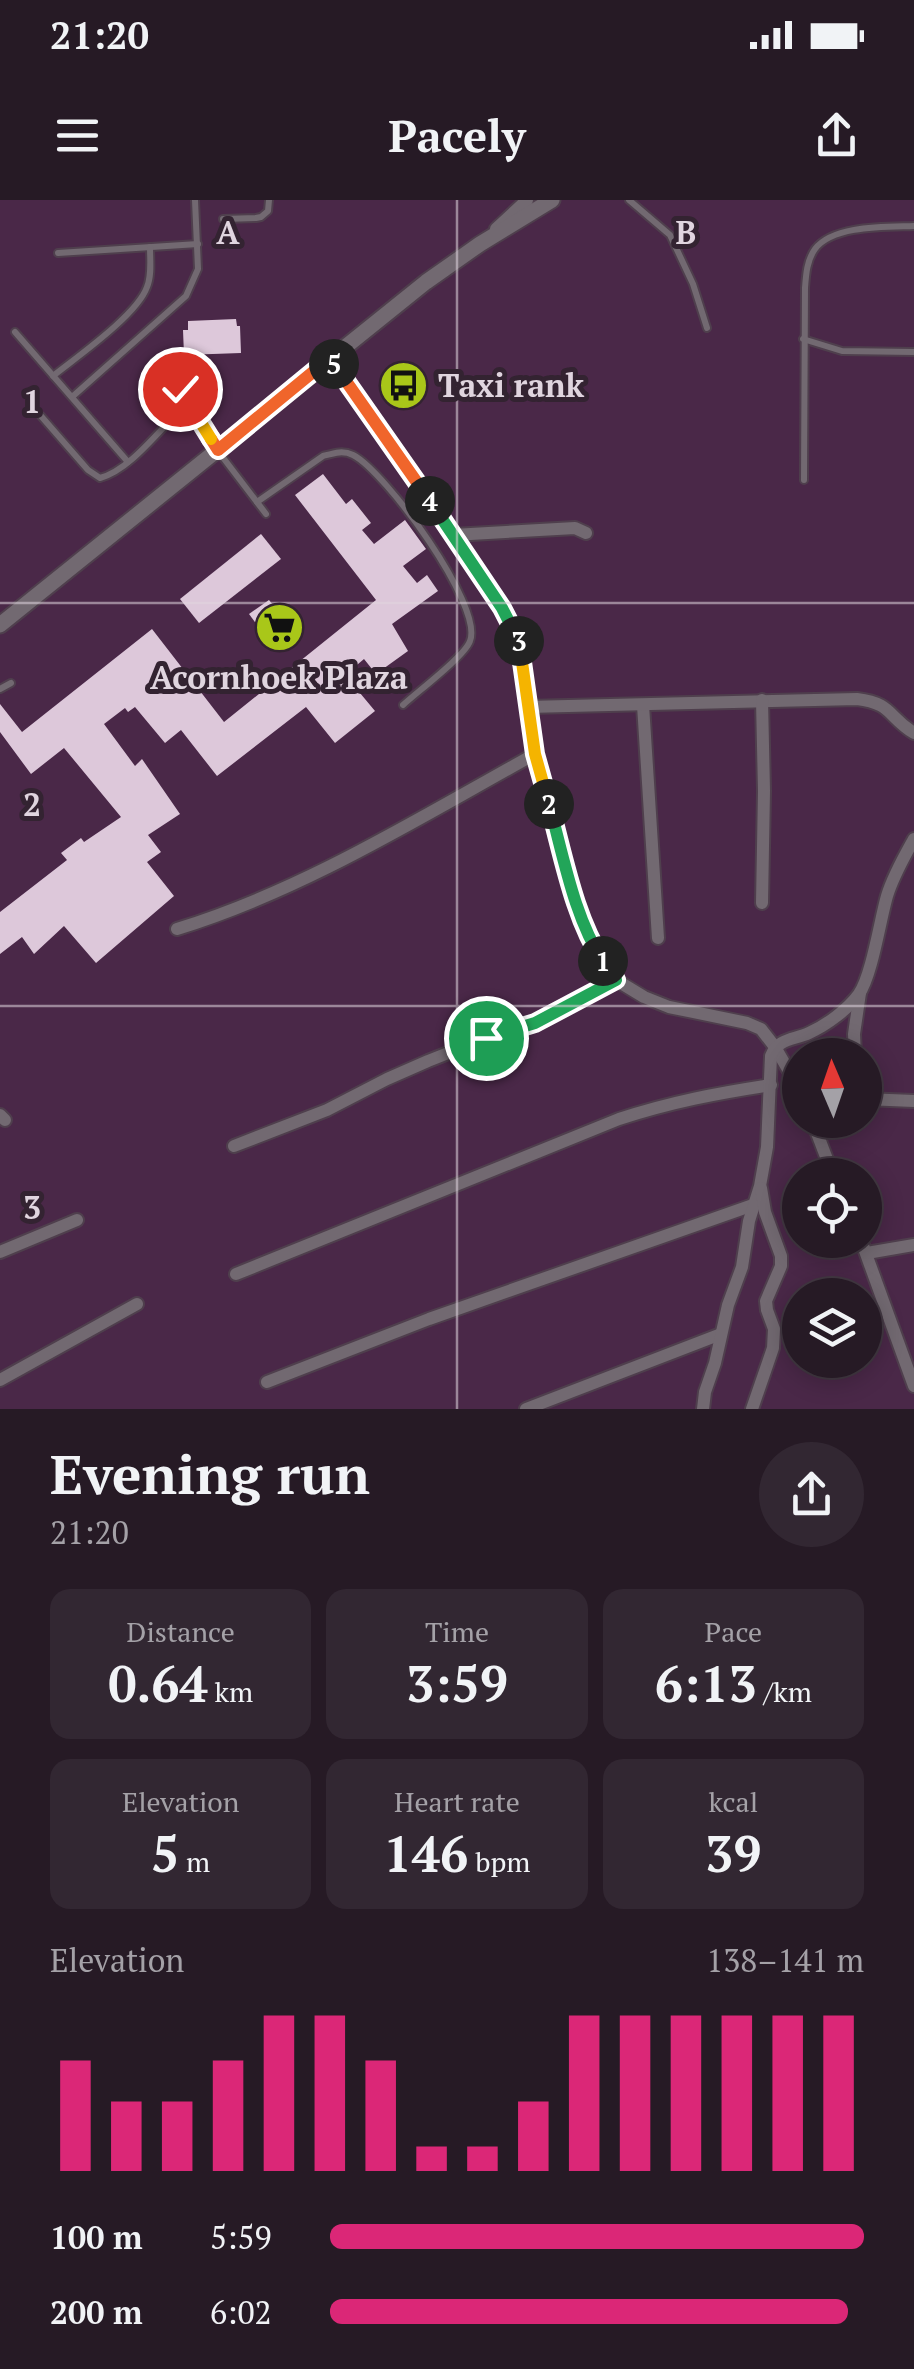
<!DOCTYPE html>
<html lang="en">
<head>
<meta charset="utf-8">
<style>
	:root { --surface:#261a25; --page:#322732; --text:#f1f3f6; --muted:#a4a1a7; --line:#423842; --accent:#db2777 }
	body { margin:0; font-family:"PT Serif",serif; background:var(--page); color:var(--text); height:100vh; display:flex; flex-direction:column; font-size:38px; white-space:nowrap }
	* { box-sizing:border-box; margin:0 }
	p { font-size:32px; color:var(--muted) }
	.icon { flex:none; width:55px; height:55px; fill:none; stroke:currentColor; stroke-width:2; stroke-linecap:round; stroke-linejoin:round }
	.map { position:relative; height:1209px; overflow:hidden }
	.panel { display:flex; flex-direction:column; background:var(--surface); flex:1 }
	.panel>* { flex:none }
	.needle { width:65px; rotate:358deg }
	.controls { position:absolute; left:782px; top:838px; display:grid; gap:20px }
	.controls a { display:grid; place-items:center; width:100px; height:100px; border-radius:50%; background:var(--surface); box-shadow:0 5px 25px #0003,0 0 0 2px var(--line); font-size:50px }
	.pin { position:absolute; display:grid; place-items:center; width:85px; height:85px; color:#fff; margin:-42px; border:5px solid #fff; border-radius:50%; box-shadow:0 2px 10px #0007 }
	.km { position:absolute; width:50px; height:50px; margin:-25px; border-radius:50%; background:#222; color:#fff; font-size:28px; line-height:50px; text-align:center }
	.round { display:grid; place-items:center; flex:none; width:105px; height:105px; border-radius:52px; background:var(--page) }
	.overview { display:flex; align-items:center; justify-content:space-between; height:170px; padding:0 50px }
	h1 { font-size:55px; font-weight:800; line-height:75px }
	.stats { display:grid; grid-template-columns:repeat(3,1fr); gap:15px; height:170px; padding:10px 50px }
	.stats div { display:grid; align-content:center; border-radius:20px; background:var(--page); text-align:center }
	.stats b { font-size:50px; font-weight:800 }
	.stats small { font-size:28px; font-weight:400 }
	.stats p { font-size:28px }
	.chart { height:280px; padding:20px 50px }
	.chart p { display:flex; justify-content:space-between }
	.chart svg { width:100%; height:180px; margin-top:10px; stroke:var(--accent); stroke-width:6 }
	ul { padding:0 50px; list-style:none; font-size:32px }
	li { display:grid; grid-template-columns:160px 120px 1fr; align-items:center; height:75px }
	li i { height:25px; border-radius:12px; background:var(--accent) }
	.status { display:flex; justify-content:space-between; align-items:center; height:70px; padding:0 50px; background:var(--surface); direction:ltr }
	.status svg { height:28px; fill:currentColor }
	header { display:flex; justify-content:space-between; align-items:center; height:130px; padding:0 50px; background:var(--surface); font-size:45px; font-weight:800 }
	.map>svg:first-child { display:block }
</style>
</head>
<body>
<div class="status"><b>21:20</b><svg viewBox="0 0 49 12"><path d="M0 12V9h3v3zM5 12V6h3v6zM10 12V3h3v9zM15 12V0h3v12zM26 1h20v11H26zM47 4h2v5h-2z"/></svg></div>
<header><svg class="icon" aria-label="menu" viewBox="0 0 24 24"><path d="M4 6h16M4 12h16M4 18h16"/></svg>Pacely<svg class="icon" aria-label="share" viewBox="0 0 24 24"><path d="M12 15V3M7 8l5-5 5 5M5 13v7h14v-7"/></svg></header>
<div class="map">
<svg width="914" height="1209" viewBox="0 0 914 1209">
	<rect width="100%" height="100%" fill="#332331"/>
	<path fill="#4a2848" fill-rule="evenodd" d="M0,0H914V1209H0ZM800,855H865V920H800ZM800,975H865V1040H800ZM800,1095H865V1160H800Z"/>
	<g fill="#ddc8da">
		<polygon points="236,119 237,126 240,126 241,153 184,155 183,130 188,130 188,121"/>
		<polygon points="323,274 346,304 352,299 371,323 362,330 374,344 405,320 426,349 403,366 417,383 427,375 438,391 392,424 408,451 376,474 364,459 345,475 375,511 335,543 306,507 217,576 181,530 165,543 135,507 128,512 125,508 104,524 135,566 142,559 180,614 148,635 161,652 147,662 174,696 96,763 64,726 34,754 22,737 0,754 0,712 67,660 61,653 81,638 84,642 121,617 64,548 31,574 0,532 0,504 22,532 152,429 224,522 376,400 295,295"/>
		<polygon points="261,334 281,359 199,423 180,399"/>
		<polygon points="269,400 293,431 272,445 249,414"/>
	</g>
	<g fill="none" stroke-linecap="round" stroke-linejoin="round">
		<defs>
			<g id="service">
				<polyline points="629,0 670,35 693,84 707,128"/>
				<polyline points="223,19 256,18 261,17 268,11 269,0"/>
				<polyline points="58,53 198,44"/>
				<polyline points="15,132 128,262"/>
				<polyline points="803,139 842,151 914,152"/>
				<path d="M53,176C78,156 137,115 147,87C152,75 150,60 150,47"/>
				<polyline points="72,197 186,96 198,69 195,0"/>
				<polyline points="189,202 218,251 266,314"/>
				<path d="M41,216L88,270L100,278C133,269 163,224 189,202L155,161"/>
				<path d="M804,280L805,88C806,74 807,60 815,49C833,25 886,27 914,26"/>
				<path d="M257,302L323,256C334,253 343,250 353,255C385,271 484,406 470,441C465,456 417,492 403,505"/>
				<polyline points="0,489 11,483"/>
			</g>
			<g id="minor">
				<polyline points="496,29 527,0"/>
				<polyline points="330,158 453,335 515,430 522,453 527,507 535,554 580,713 596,750 616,780 644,797 669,807 747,823 761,829 775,847 800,890"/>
				<polyline points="453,335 575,328 586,333"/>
				<polyline points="643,505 658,738"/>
				<path d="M527,507L857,499C892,503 888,517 914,533"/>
				<polyline points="762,703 764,591 762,500"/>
				<path d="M177,729C304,690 419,618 535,554"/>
				<polyline points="855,855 854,834 860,793"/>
				<polyline points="865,899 914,901"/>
				<polyline points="0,915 5,920"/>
				<polyline points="812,920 833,975"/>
				<polyline points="234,946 327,910 387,879 428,861 486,838 535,823 616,780"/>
				<polyline points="861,1040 914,1186"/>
				<polyline points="0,1052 77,1020"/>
				<polyline points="867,1053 914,1045"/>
				<path d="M236,1074L619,919C671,902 718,893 771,885"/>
				<polyline points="0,1180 137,1104"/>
				<polyline points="267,1182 429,1119 753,1005"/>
				<polyline points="526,1209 721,1134"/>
				<path d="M703,1209L705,1192L715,1163L728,1105L742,1067L749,1021L760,986L767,947L771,856C778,838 794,840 809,833C827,825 848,809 859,794C872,775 880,720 887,696C893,676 904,657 914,639"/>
				<polyline points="752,1209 773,1148 774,1129 767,1110 766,1101 781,1066 781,1056 765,1012 761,988"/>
			</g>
			<polyline id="tertiary" points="0,425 426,82 480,44 552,0"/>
		</defs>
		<use href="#service" stroke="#4f3f4d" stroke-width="10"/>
		<use href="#minor" stroke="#4f3f4d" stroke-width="16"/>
		<use href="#tertiary" stroke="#4f3f4d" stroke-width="19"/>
		<use href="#service" stroke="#726971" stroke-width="6"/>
		<use href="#minor" stroke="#726971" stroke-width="12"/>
		<use href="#tertiary" stroke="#726971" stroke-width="15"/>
	</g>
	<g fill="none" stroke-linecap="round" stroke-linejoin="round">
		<defs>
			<polyline id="split-1" points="486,838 535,823 616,780 603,761"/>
			<path id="split-2" d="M549,604C563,654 574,718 603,761"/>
			<polyline id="split-3" points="519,441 535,554 549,604"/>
			<polyline id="split-4" points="430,301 502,408 519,441"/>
			<polyline id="split-5" points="334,164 430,301"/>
			<polyline id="split-6" points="211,239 218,250 330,158 334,164"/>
			<polyline id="split-7" points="180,189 211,239"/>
		</defs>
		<use href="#split-1" stroke="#fff" stroke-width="20"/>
		<use href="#split-2" stroke="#fff" stroke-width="20"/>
		<use href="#split-3" stroke="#fff" stroke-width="20"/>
		<use href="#split-4" stroke="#fff" stroke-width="20"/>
		<use href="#split-5" stroke="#fff" stroke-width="20"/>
		<use href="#split-6" stroke="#fff" stroke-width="20"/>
		<use href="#split-7" stroke="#fff" stroke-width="20"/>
		<use href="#split-1" stroke="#22a559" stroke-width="12"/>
		<use href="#split-2" stroke="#22a559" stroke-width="12"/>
		<use href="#split-3" stroke="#f5b400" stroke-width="12"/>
		<use href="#split-4" stroke="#22a559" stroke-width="12"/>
		<use href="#split-5" stroke="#f0652b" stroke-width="12"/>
		<use href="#split-6" stroke="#f0652b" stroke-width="12"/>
		<use href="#split-7" stroke="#f5b400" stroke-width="12"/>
	</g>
	<path fill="none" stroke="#e0d5df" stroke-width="2.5" stroke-opacity="0.55" d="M457,0V1209M0,403H914M0,806H914"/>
	<defs>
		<symbol id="bus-disc" viewBox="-11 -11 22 22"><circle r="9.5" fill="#a9c719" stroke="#332331"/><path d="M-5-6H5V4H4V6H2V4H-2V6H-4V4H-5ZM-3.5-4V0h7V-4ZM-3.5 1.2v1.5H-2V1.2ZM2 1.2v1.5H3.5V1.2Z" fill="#111"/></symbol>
		<symbol id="supermarket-disc" viewBox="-11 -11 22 22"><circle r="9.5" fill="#a9c719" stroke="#332331"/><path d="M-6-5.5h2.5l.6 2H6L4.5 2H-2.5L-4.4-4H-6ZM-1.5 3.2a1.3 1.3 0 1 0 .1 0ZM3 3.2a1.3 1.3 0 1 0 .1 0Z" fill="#111"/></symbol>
	</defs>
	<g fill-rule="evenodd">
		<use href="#bus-disc" x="376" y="158" width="55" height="55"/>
		<use href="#supermarket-disc" x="252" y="400" width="55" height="55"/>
	</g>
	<g text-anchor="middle" stroke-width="10" stroke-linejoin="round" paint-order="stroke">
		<g font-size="32" font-weight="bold" fill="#e0d5df" stroke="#332331" text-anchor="start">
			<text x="438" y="197">Taxi rank</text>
			<text x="279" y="489" text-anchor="middle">Acornhoek Plaza</text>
		</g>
	</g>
	<g font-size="32" text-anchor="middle" font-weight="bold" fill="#e0d5df" stroke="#332331" stroke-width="10" stroke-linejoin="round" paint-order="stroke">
		<text x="228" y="44">A</text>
		<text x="686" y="44">B</text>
		<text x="32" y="213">1</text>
		<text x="32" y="616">2</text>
		<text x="32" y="1019">3</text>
	</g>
</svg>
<div class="controls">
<a><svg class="needle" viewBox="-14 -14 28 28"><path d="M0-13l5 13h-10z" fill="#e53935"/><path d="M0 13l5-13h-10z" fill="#a4a1a7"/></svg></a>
<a><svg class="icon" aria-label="locate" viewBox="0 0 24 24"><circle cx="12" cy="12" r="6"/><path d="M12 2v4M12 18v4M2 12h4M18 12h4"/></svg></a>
<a><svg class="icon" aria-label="layers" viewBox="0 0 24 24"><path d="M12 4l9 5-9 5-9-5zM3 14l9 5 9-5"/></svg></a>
</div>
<div class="pin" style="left:486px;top:838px;background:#1e9e55"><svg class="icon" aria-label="arrive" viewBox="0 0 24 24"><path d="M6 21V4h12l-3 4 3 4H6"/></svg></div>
<div class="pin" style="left:180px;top:189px;background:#d93025"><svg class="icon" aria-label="check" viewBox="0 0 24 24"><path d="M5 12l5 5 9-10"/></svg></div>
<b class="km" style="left:603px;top:761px">1</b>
<b class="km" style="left:549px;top:604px">2</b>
<b class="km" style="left:519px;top:441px">3</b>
<b class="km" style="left:430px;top:301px">4</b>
<b class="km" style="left:334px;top:164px">5</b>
</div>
<section class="panel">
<div class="overview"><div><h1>Evening run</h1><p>21:20</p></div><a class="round"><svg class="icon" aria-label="share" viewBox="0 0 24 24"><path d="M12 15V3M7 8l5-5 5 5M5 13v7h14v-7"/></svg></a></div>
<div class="stats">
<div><p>Distance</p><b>0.64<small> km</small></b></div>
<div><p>Time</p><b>3:59</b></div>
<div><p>Pace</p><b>6:13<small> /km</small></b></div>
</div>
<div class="stats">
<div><p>Elevation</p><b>5<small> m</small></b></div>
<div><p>Heart rate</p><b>146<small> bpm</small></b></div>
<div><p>kcal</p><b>39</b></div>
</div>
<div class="chart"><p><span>Elevation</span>138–141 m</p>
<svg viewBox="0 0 160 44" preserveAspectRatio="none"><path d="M5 44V17M15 44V27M25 44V27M35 44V17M45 44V6M55 44V6M65 44V17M75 44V38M85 44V38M95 44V27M105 44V6M115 44V6M125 44V6M135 44V6M145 44V6M155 44V6"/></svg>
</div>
<ul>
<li><b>100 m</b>5:59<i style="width:100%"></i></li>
<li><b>200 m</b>6:02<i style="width:97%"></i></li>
</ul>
</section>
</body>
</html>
